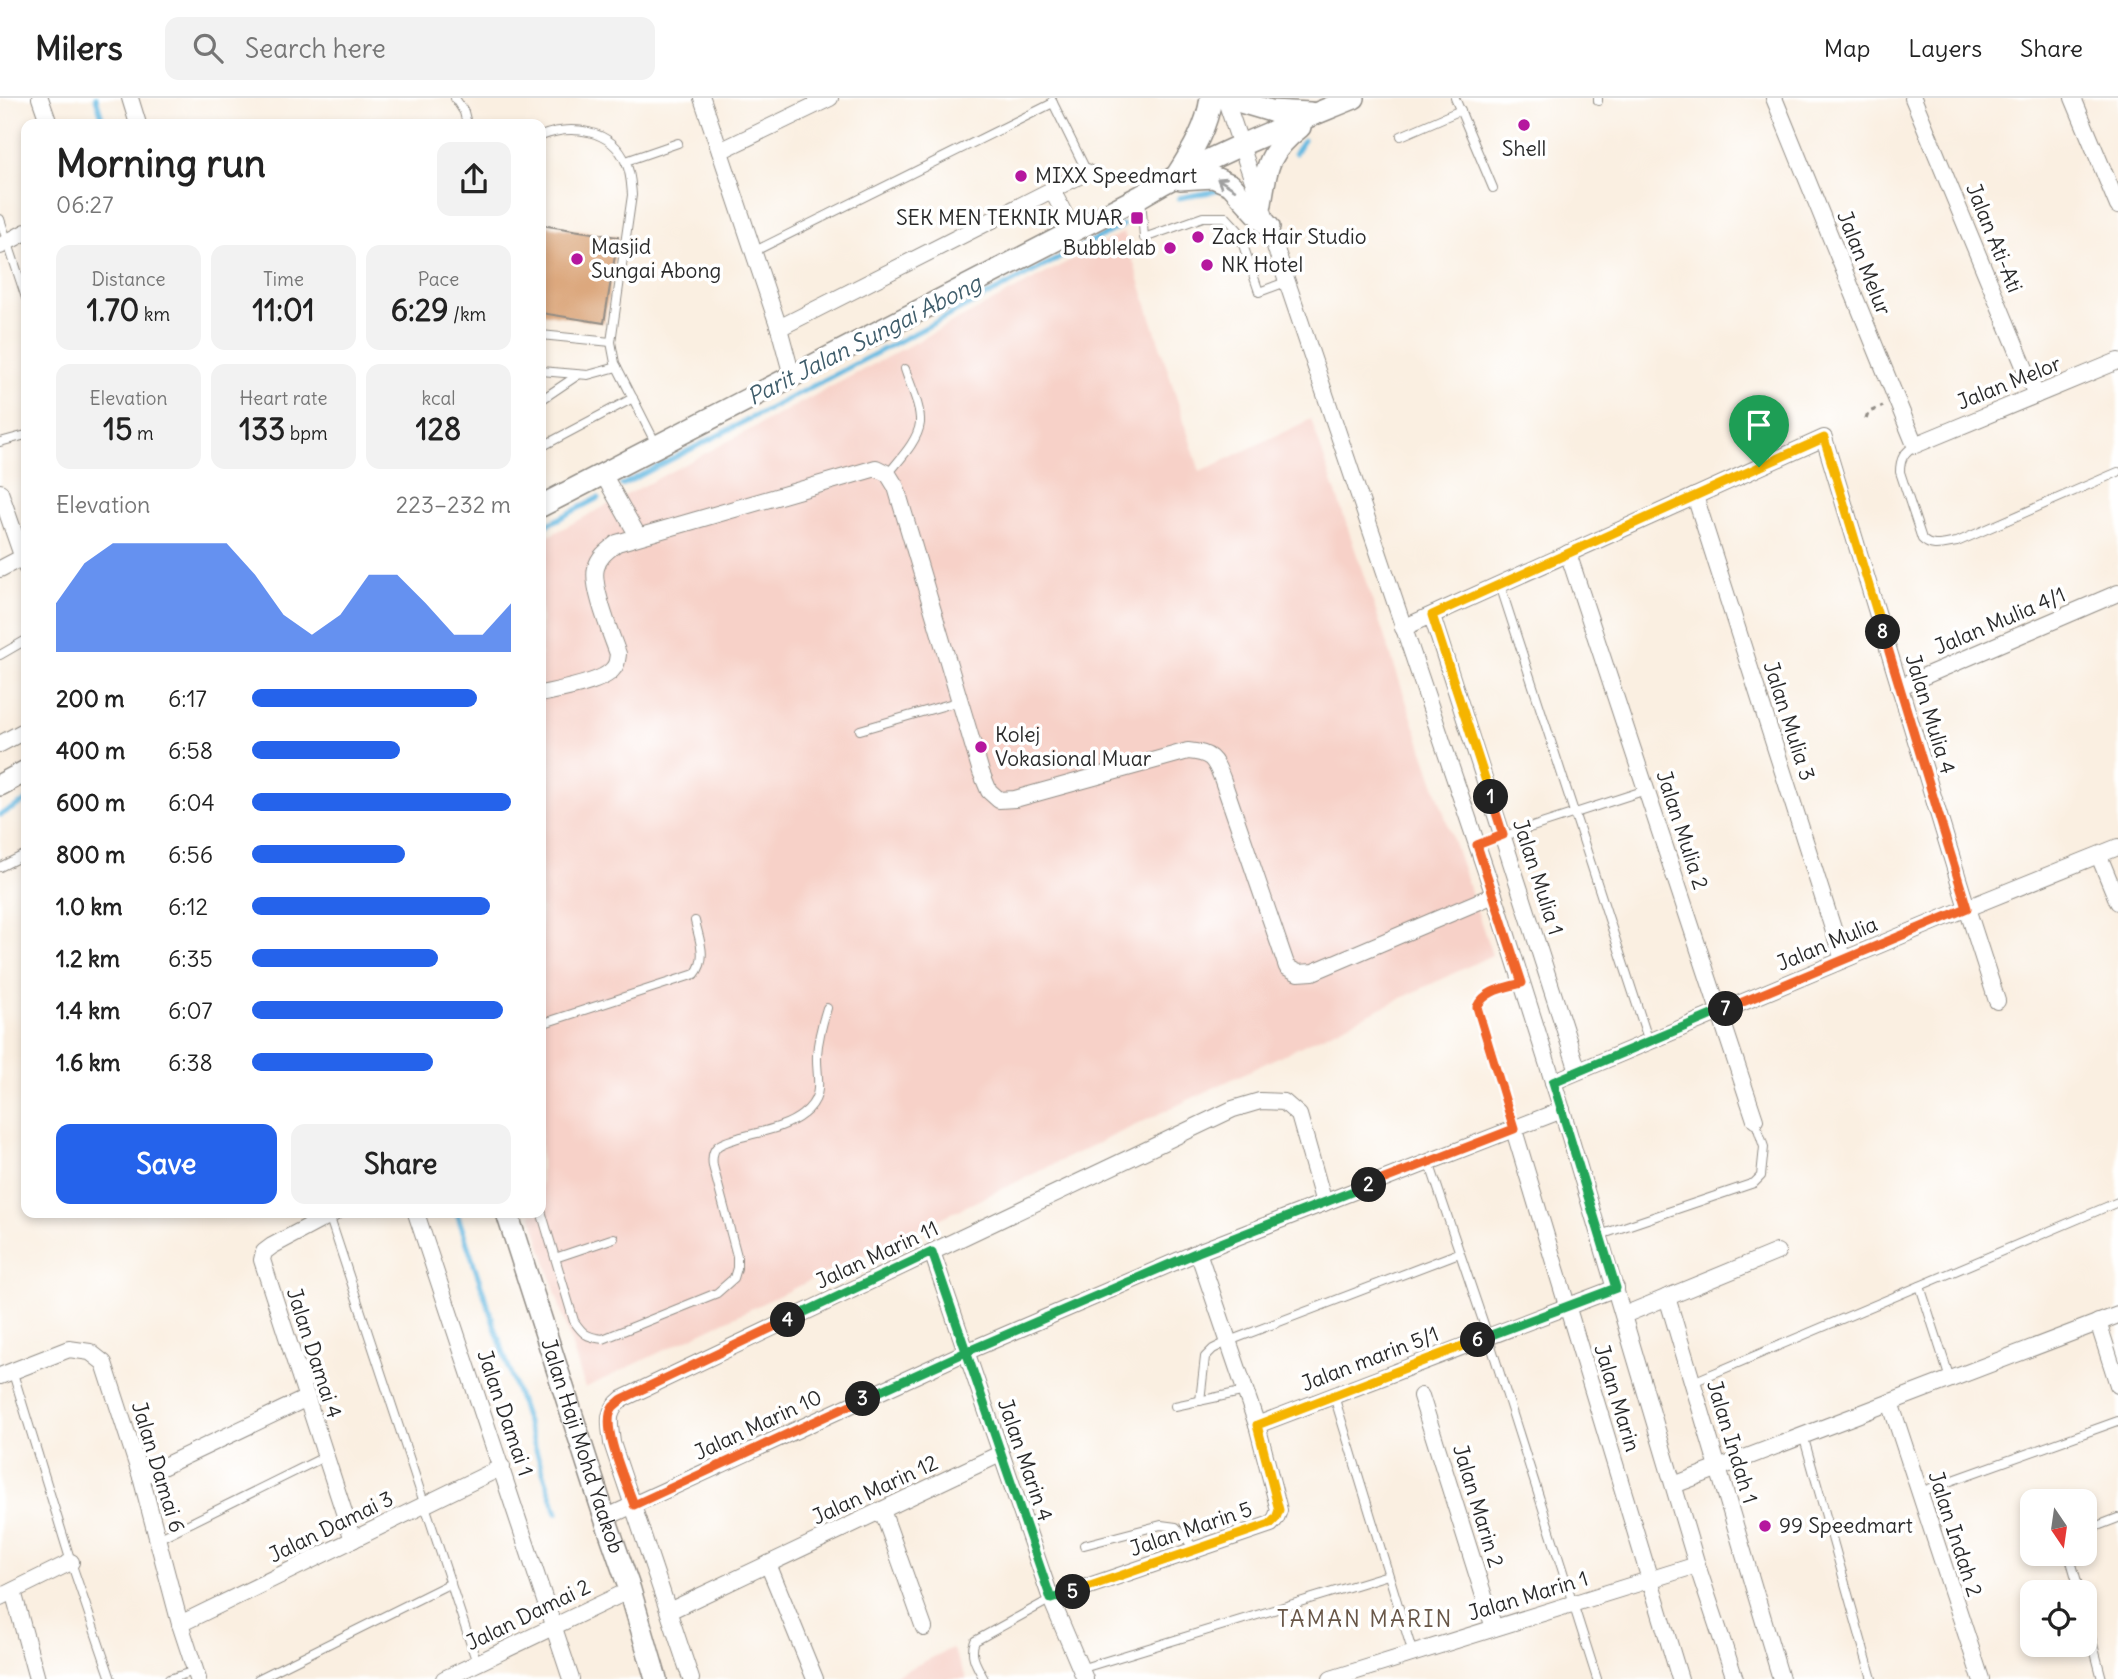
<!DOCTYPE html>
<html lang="en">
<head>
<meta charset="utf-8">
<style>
	:root { --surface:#fff; --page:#f2f2f2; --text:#222; --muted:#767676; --line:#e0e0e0; --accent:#2563eb }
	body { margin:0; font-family:Delius,sans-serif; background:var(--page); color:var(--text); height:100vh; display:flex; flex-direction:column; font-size:26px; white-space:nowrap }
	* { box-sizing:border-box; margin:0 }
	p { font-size:23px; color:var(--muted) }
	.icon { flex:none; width:38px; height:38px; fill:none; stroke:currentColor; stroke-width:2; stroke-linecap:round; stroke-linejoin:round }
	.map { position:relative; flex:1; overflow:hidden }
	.side { position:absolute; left:21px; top:21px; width:525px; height:1099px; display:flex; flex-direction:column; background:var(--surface); border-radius:14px; box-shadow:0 4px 10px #0003 }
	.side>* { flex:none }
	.needle { width:46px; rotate:167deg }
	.buttons { position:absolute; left:2020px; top:1391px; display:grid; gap:14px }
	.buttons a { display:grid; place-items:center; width:77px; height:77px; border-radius:14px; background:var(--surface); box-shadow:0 4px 10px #0003; font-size:35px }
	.pin { position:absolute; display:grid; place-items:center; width:60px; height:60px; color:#fff; margin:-72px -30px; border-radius:50% 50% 50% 0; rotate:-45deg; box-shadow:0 0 7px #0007 }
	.pin .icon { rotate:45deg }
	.km { position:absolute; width:35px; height:35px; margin:-18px; border-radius:50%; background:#222; color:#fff; font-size:19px; line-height:35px; text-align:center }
	.round { display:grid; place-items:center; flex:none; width:74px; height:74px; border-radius:14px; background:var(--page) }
	.headline { display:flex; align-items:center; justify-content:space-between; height:119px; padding:0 35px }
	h1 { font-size:38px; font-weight:700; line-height:52px }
	.figures { display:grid; grid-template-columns:repeat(3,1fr); gap:10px; height:119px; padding:7px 35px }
	.figures div { display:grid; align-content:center; border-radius:14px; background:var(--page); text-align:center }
	.figures b { font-size:30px; font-weight:700 }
	.figures small { font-size:19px; font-weight:400 }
	.figures p { font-size:19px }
	.chart { height:196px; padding:14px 35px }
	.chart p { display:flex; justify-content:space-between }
	.chart svg { width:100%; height:126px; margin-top:7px; fill:var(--accent); opacity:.7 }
	.button { display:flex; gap:14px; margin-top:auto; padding:14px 35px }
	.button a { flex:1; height:80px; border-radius:14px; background:var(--accent); color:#fff; font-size:28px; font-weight:700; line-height:80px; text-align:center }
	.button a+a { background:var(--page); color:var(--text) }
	ul { padding:0 35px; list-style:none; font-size:23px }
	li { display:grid; grid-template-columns:112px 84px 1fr; align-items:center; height:52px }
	li i { height:18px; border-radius:9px; background:var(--accent) }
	header { display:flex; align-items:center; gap:42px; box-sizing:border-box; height:98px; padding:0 35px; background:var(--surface); border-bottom:2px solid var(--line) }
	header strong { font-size:33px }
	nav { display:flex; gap:38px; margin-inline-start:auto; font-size:24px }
	.search { width:490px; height:63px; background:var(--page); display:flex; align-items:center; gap:18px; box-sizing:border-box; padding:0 24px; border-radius:14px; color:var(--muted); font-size:26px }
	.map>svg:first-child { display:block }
</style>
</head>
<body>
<header>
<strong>Milers</strong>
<div class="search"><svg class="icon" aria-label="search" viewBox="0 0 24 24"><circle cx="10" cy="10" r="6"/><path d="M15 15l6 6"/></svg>Search here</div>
<nav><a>Map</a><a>Layers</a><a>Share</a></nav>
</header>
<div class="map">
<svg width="2118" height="1581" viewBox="0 0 2118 1581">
	<rect width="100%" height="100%" fill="#fff"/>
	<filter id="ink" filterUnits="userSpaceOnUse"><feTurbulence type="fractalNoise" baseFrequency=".0143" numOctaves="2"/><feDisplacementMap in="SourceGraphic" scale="14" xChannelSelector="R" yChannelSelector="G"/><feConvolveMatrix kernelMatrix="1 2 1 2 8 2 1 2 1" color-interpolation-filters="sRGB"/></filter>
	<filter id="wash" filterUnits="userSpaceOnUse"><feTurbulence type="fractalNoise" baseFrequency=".00686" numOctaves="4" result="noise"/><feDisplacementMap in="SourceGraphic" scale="28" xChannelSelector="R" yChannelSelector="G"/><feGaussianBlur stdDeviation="1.57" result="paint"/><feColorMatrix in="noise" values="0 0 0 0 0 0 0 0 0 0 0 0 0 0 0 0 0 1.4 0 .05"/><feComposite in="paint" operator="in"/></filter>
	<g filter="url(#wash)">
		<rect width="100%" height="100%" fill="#faefe1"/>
		<g fill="#f7d1c8">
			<polygon points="1124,134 1200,374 1311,321 1492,857 585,1290 531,1115 541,1115 541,442"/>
			<polygon points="952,1550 967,1581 888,1581"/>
		</g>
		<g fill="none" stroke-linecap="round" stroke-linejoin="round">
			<g stroke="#65b9e1" stroke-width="5">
				<polyline points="96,0 104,26"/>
				<polyline points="1295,55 1304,42"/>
				<polyline points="1179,100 1220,92"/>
				<polyline points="622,387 1123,127"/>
				<polyline points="541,430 598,400"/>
				<polyline points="0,717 26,703"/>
				<polyline points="457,1115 557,1415"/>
			</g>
		</g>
		<g id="blocks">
			<polygon fill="#dca87e" points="541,127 618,139 604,225 541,215"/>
		</g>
	</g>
	<g filter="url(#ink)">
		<use href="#blocks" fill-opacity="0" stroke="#928d86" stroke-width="2"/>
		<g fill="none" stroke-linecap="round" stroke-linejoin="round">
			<defs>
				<g id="service">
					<polyline points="455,0 464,14 467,26"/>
					<polyline points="1455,0 1493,90"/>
					<polyline points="1598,0 1598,3"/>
					<polyline points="1052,3 1087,74"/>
					<path d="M541,38C571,26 612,31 626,65C631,75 631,86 632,97L611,244L615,265L657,348"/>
					<polyline points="1401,38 1461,12"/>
					<polyline points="626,63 678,45"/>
					<polyline points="1141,99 1144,140 1203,119 1226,119 1238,132 1259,194 1286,184"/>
					<polyline points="0,121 26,200"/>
					<polyline points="753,154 1053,5"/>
					<polyline points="541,237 611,244"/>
					<polyline points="541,273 588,277 617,269"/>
					<polyline points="541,302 578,277"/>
					<polyline points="0,344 26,337"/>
					<path d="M1915,347C1904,355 1900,360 1900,374L1922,441C1932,451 1943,446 1957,444L2118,374"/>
					<polyline points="541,349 633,300"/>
					<path d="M888,376C899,362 918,343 920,325C921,308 910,287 905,271"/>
					<polyline points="1500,487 1649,944"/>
					<polyline points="0,557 26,542"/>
					<polyline points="860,632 960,603"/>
					<polyline points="1477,747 1646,692"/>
					<polyline points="0,769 26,756"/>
					<path d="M541,926L695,876C708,860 699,841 695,823"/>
					<path d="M1514,1032L1477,909C1485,892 1504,890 1522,885"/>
					<polyline points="1429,1064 1488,1238 1597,1581"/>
					<path d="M541,1113L574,1223C583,1236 586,1239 603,1241L717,1195L734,1180L737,1170V1158L713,1068C712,1061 712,1053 718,1048C723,1044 732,1042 738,1040C759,1034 786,1030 803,1016C826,998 816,981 817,957C818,940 822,926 827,910"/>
					<polyline points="329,1117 477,1565"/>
					<polyline points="1600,1137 1754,1085 1761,1078 1764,1049 1755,1022"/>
					<polyline points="555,1160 614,1140"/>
					<polyline points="1920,1188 1950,1281"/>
					<polyline points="12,1272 71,1464 111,1581"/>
					<polyline points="1693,1284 2118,1104"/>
					<polyline points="1334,1298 1413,1556"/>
					<polyline points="1200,1303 1205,1259 1213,1251 1229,1243 1459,1155"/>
					<polyline points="1175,1308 1246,1293"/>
					<polyline points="1803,1337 1872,1581"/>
					<polyline points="1920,1394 2118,1323"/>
					<polyline points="2084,1433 2118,1420"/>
					<polyline points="158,1441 326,1358"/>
					<polyline points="1084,1447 1161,1427 1176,1429 1195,1451"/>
					<polyline points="2069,1456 2080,1494"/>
					<polyline points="2084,1512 2102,1581"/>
					<polyline points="1080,1571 1388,1477"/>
					<polyline points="169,1581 195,1573"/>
					<polyline points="258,1581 451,1485"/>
					<path d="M984,1581C977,1568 969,1557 975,1543L1051,1501"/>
				</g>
				<g id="minor">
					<polyline points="40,0 49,26"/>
					<polyline points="130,0 138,26"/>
					<polyline points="702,0 779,230 792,278"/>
					<polyline points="1225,0 1499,812 1562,1012 1697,1467 1735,1581"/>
					<polyline points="1774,0 1915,347 2118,263"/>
					<polyline points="1913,0 2036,297"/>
					<polyline points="2073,0 2118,108"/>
					<polyline points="720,53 830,0"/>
					<polyline points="1052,92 1073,133"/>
					<polyline points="0,148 26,134"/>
					<polyline points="779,230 1087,74"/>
					<polyline points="603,376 638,438"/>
					<polyline points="0,394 26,469"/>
					<polyline points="1695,398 1843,862"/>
					<polyline points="1568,455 1755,1022"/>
					<polyline points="0,471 23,459"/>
					<polyline points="1432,518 1578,973"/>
					<polyline points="1403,530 1824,340 1967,810 1997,903"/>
					<polyline points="1899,589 2118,495"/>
					<path d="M541,596C558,592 601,585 612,572C617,567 617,563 618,556C611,536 591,488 596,470C599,458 608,452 617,445L876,370L888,376L896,389L981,674L989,693L999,702L1015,701L1188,653C1211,655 1214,660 1222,680L1287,869L1298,875L1313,874L1494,797"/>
					<polyline points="0,646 26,632"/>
					<polyline points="2099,758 2118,804"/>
					<polyline points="1553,984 1967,810 2118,749"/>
					<polyline points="1514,1032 1680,1581"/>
					<polyline points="334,1115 272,1148 264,1154 262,1162 353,1442"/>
					<polyline points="416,1115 571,1581"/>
					<polyline points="932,1154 1051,1501 1085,1581"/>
					<polyline points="1667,1199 1781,1581"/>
					<polyline points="1624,1217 1777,1154"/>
					<polyline points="2098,1224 2118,1287"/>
					<polyline points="0,1278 69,1251 90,1254 104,1265 141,1379 180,1526 198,1581"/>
					<polyline points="1421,1298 1494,1530"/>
					<polyline points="1890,1304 1981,1581"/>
					<polyline points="1257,1327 1616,1190"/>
					<polyline points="141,1379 307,1300"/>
					<polyline points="1674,1387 2118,1217"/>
					<polyline points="882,1412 924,1530"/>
					<polyline points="605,1420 966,1254 1198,1154 1562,1012"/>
					<polyline points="768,1466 815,1581"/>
					<polyline points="13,1493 37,1581"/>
					<polyline points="0,1499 71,1464"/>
					<polyline points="1051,1501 1271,1426 1276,1420 1279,1412 1257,1327 1198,1154"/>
					<polyline points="669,1513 1000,1356"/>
					<polyline points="180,1526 502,1369"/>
					<polyline points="444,1581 630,1492"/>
					<path d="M691,1581L612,1345C610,1325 605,1315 622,1301L1233,1011L1260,1003L1284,1004L1299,1017L1324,1105"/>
					<polyline points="1331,1581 1697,1467"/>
				</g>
				<g id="tertiary">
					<polyline points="1227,0 1271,13 1310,15"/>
					<path d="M1177,77C1193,52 1207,29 1211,0"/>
					<polyline points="1180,81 1213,79 1231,87 1269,129"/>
					<path d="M1261,106C1266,68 1269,53 1300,29"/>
					<path d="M541,408L1141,98C1208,58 1281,30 1354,0"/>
					<polyline points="0,687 26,673"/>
					<path id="s1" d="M507,1115L605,1420L630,1492L656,1581"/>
				</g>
			</defs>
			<use href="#service" stroke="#928d86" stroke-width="10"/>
			<use href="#minor" stroke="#928d86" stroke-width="18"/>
			<use href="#tertiary" stroke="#928d86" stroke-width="24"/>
			<polyline stroke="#928d86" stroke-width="3.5" stroke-dasharray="5 5" stroke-linecap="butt" points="1866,321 1868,315 1883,308"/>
			<use href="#service" stroke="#fff" stroke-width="8"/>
			<use href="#minor" stroke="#fff" stroke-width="16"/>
			<use href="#tertiary" stroke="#fff" stroke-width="21"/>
		</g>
		<defs><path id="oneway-shaft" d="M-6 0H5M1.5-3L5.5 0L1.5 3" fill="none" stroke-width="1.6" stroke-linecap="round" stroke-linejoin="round" transform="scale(1.75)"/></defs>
		<use stroke="#a0a0a0" href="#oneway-shaft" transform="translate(1226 86) rotate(-148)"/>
	</g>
	<g fill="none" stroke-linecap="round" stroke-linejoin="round" filter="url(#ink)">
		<defs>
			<polyline id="split-1" points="1491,699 1432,517 1759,369"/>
			<path id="split-2" d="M1369,1087L1514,1031L1477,909C1485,892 1504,890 1522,885L1477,747L1503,737L1491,699"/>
			<polyline id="split-3" points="863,1301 966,1254 1198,1154 1369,1087"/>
			<path id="split-4" d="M788,1222L622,1301C619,1304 616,1306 613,1309C599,1327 627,1386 634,1407L863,1301"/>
			<polyline id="split-5" points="788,1222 932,1154 1051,1501 1073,1494"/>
			<polyline id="split-6" points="1073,1494 1270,1426 1276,1420 1279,1412 1257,1327 1478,1242"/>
			<polyline id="split-7" points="1478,1242 1616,1190 1553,984 1726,911"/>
			<polyline id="split-8" points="1726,911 1967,810 1883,534"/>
			<polyline id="split-9" points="1759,369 1824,340 1883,534"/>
		</defs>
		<use href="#split-1" stroke="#fff" stroke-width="14"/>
		<use href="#split-2" stroke="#fff" stroke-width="14"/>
		<use href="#split-3" stroke="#fff" stroke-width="14"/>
		<use href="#split-4" stroke="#fff" stroke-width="14"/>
		<use href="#split-5" stroke="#fff" stroke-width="14"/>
		<use href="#split-6" stroke="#fff" stroke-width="14"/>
		<use href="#split-7" stroke="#fff" stroke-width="14"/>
		<use href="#split-8" stroke="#fff" stroke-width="14"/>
		<use href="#split-9" stroke="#fff" stroke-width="14"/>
		<use href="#split-1" stroke="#f5b400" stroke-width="9"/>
		<use href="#split-2" stroke="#f0652b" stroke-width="9"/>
		<use href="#split-3" stroke="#22a559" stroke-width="9"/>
		<use href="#split-4" stroke="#f0652b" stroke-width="9"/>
		<use href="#split-5" stroke="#22a559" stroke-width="9"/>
		<use href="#split-6" stroke="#f5b400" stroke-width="9"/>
		<use href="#split-7" stroke="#22a559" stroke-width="9"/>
		<use href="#split-8" stroke="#f0652b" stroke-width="9"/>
		<use href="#split-9" stroke="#f5b400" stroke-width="9"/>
	</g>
	<g fill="#b5179e" stroke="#fff" stroke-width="2.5">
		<circle cx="1524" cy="27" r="7"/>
		<circle cx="1021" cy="78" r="7"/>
		<rect x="1130" y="113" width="14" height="14" rx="3.5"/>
		<circle cx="1198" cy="139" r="7"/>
		<circle cx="1170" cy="150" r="7"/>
		<circle cx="577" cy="161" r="7"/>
		<circle cx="1207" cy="167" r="7"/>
		<circle cx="981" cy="649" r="7"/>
		<circle cx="1765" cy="1428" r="7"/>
	</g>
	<g text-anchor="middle" stroke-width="7" stroke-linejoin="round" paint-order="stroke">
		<g font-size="21" fill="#2b2b2b" stroke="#fff" text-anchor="start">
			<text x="1524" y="58" text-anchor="middle">Shell</text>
			<text x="1035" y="85">MIXX Speedmart</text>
			<text x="1123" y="127" text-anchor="end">SEK MEN TEKNIK MUAR</text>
			<text x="1212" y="146">Zack Hair Studio</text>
			<text x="591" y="156">Masjid<tspan x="591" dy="24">Sungai Abong</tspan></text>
			<text x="1156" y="157" text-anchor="end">Bubblelab</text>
			<text x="1221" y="174">NK Hotel</text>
			<text x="995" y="644">Kolej<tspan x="995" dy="24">Vokasional Muar</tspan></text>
			<text x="1779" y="1435">99 Speedmart</text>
		</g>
		<g font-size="21" fill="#2b2b2b" stroke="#fff">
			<text transform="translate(1994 140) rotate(68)" y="7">Jalan Ati-Ati</text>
			<text transform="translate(1864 165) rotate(68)" y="7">Jalan Melur</text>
			<text transform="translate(2009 285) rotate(-22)" y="7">Jalan Melor</text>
			<text transform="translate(2000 523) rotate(-23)" y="7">Jalan Mulia 4/1</text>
			<text transform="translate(1930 616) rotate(73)" y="7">Jalan Mulia 4</text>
			<text transform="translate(1789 623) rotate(72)" y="7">Jalan Mulia 3</text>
			<text transform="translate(1682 732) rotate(72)" y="7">Jalan Mulia 2</text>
			<text transform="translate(1538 779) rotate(72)" y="7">Jalan Mulia 1</text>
			<text transform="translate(1827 846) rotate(-23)" y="7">Jalan Mulia</text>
			<text transform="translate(877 1157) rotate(-25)" y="7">Jalan Marin 11</text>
			<text transform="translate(314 1255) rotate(72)" y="7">Jalan Damai 4</text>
			<text transform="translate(1370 1261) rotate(-21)" y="7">Jalan marin 5/1</text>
			<text transform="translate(1617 1300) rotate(73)" y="7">Jalan Marin</text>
			<text transform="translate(505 1315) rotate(71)" y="7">Jalan Damai 1</text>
			<text transform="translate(758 1327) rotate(-25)" y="7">Jalan Marin 10</text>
			<text transform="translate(1732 1344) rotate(73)" y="7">Jalan Indah 1</text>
			<text dy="7" stroke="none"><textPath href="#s1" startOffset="245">Jalan Haji Mohd Yaakob</textPath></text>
			<text transform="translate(1025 1362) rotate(71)" y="7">Jalan Marin 4</text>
			<text transform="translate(158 1369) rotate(73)" y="7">Jalan Damai 6</text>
			<text transform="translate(875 1392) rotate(-25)" y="7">Jalan Marin 12</text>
			<text transform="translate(1478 1408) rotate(73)" y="7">Jalan Marin 2</text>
			<text transform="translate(331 1429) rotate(-26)" y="7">Jalan Damai 3</text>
			<text transform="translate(1191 1431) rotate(-19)" y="7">Jalan Marin 5</text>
			<text transform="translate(1955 1436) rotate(72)" y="7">Jalan Indah 2</text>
			<text transform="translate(1528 1498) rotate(-17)" y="7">Jalan Marin 1</text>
			<text transform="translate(528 1517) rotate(-26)" y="7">Jalan Damai 2</text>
		</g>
		<g font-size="23" font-style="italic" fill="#3f5d6b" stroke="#fff">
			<text transform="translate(864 242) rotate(-27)" y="8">Parit Jalan Sungai Abong</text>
		</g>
		<g font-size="23" letter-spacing="2" fill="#695748" stroke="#fff">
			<text x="1365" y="1529">TAMAN MARIN</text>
		</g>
	</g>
</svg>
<div class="buttons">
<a><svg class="needle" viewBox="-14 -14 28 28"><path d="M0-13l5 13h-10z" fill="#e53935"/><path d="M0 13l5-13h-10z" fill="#767676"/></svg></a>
<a><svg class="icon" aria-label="locate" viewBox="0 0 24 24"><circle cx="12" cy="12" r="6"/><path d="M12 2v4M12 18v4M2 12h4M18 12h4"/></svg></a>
</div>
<div class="pin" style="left:1759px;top:369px;background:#1e9e55"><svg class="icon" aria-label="arrive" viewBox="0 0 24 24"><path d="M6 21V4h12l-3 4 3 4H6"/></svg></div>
<b class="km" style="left:1491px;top:699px">1</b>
<b class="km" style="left:1369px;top:1087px">2</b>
<b class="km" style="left:863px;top:1301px">3</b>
<b class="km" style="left:788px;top:1222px">4</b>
<b class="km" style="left:1073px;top:1494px">5</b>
<b class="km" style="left:1478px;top:1242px">6</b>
<b class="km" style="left:1726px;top:911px">7</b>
<b class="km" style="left:1883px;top:534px">8</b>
<section class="side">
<div class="headline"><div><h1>Morning run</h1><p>06:27</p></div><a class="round"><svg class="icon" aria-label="share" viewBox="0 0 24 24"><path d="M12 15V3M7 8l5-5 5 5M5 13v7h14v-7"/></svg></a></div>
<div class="figures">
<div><p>Distance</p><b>1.70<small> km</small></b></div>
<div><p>Time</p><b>11:01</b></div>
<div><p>Pace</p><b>6:29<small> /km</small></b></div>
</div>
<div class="figures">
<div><p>Elevation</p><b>15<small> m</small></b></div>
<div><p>Heart rate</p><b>133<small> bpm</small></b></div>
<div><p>kcal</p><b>128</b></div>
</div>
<div class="chart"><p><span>Elevation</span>223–232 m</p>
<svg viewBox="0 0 160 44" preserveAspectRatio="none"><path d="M0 44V27L10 13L20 6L30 6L40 6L50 6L60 6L70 17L80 31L90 38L100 31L110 17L120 17L130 27L140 38L150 38L160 27V44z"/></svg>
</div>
<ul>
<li><b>200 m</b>6:17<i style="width:87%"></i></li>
<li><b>400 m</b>6:58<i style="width:57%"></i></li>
<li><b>600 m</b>6:04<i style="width:100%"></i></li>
<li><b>800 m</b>6:56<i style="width:59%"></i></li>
<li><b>1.0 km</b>6:12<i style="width:92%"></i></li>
<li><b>1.2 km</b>6:35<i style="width:72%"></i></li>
<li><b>1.4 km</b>6:07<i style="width:97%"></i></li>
<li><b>1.6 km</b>6:38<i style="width:70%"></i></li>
</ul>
<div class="button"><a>Save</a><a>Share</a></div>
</section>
</div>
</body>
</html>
